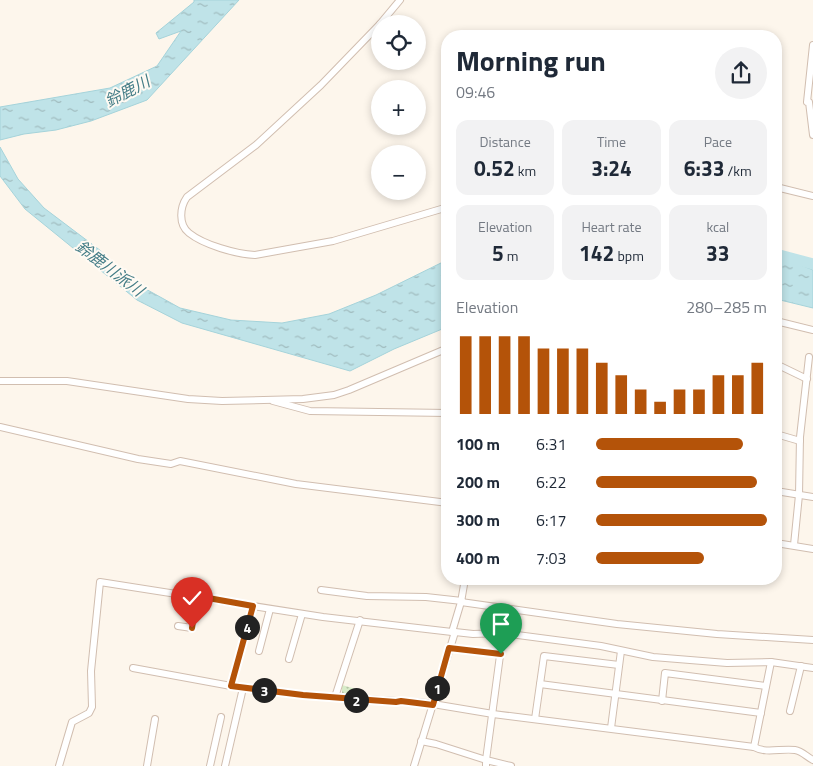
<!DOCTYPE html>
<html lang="en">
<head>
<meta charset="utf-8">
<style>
	:root { --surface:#fff; --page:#f2f2f3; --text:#1f2937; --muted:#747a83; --accent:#b45309 }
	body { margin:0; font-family:"Titillium Web","Noto Sans JP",sans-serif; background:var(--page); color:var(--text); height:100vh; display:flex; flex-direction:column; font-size:19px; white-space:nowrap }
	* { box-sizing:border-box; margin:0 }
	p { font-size:16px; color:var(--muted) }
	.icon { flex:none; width:28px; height:28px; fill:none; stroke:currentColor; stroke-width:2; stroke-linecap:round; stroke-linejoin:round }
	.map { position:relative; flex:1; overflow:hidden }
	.sheet { position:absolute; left:441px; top:30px; width:341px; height:555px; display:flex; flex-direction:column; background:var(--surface); border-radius:20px; box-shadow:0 2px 8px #0003 }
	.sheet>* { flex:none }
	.fabs { position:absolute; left:371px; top:15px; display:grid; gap:10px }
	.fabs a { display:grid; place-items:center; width:55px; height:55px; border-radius:50%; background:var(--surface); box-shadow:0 2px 8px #0003; font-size:25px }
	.pin { position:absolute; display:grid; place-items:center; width:42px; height:42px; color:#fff; margin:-51px -21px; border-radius:50% 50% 50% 0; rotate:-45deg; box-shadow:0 0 5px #0007 }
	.pin .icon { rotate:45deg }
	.km { position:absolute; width:25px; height:25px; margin:-12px; border-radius:50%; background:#222; color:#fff; font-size:14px; line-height:25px; text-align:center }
	.round { display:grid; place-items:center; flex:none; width:52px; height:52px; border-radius:26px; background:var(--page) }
	.head { display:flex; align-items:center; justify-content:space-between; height:85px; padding:0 15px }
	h1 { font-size:28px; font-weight:700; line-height:38px }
	.figures { display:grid; grid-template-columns:repeat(3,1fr); gap:8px; height:85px; padding:5px 15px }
	.figures div { display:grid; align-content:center; border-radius:12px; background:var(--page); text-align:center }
	.figures b { font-size:21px; font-weight:700 }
	.figures small { font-size:14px; font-weight:400 }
	.figures p { font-size:14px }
	.chart { height:140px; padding:10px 15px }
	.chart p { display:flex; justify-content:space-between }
	.chart svg { width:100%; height:90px; margin-top:5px; stroke:var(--accent); stroke-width:6 }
	ul { padding:0 15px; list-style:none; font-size:16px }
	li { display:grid; grid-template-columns:80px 60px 1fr; align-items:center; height:38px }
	li i { height:12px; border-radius:6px; background:var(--accent) }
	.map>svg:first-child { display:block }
</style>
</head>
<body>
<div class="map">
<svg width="813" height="766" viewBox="0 0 813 766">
	<defs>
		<pattern id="park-dots" width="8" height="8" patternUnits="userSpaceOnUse" patternTransform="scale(1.25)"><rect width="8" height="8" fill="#d8ecc9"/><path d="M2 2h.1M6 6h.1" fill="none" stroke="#b4c2a5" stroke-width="1.8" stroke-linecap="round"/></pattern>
		<pattern id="water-ripples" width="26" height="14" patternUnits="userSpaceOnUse" patternTransform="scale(1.25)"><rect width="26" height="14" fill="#bfe3e8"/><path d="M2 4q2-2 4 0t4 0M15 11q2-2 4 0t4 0" fill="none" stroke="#a0bbbe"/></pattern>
	</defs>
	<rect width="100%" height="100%" fill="#fdf6ec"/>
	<polygon fill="url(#park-dots)" points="342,685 356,689 354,695 342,694"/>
	<g fill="url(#water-ripples)" stroke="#a5d3da">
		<polygon points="194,0 239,0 147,100 91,121 56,130 24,134 0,140 0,107 110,88 157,66 181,31 159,39 156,33 194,2"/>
		<polygon points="0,147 18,179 44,208 101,251 135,283 180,308 231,320 282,323 329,314 376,295 447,260 447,327 394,349 350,371 182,323 137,300 25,209 0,176"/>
		<polygon points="776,255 813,270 813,308 776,299"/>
	</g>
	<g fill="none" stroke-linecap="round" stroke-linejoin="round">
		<polyline stroke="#bfe3e8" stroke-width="11" points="776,254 813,264"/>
		<defs>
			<g id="minor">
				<path d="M380,24L321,85L256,145L187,197C180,207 178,224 189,233C204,245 236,254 255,255L333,241L448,207"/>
				<polyline points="380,24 400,0"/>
				<polyline points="813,45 807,102 809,102 813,135"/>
				<polyline points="776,187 813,196"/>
				<polyline points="776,321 813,330"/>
				<polyline points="776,364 807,379"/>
				<polyline points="0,381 67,381 188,399 222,401 303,399 334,395 349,390 448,348"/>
				<polyline points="273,401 310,411 448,413"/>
				<polyline points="0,427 138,459 171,464 180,461 296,484 448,503"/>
				<polyline points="776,434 800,441"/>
				<polyline points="776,491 813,497"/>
				<polyline points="776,543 813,549"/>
				<polyline points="794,545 799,495 800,437 809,357"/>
				<polyline points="321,590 367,596 426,597 462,601"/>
				<polyline points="461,602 617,624 717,634 813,640"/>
				<path d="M253,606L231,686L303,695L427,703L493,714L754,747C767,754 781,748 795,750C802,751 807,757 813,760"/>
				<polyline points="178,626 192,628 197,596"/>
				<polyline points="455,632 473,634 503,633"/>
				<polyline points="449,648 501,654"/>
				<polyline points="259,651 270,609"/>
				<polyline points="289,659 302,614"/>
				<polyline points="133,668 231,686"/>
				<polyline points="540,684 761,713"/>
				<polyline points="335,697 360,620"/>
				<polyline points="662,701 665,673 766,686"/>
				<polyline points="790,711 801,666"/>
				<polyline points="535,719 544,656 619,665"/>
				<polyline points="611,728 621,651"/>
				<polyline points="421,741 436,744 486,760 486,766"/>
				<polyline points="754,747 771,662"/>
				<polyline points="59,766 72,722 89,713 92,707 91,671 100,582 323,617 452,632"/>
				<polyline points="147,766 155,719"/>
				<polyline points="210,766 221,717"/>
				<polyline points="225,766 243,688"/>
				<polyline points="414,766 455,632 452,632 461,602 465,579"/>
				<polyline points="511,766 486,760 503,633 601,646 653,657 727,663 771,662 813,668"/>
			</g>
		</defs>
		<use href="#minor" stroke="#d1beb0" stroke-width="8"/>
		<use href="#minor" stroke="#fff" stroke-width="6"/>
	</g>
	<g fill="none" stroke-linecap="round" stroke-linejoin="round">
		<defs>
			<polyline id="route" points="192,628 197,596 253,606 231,686 303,695 396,702 401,701 433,705 449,648 501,654"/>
		</defs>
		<use href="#route" stroke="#fff" stroke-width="10"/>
		<use href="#route" stroke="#b45309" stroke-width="6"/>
	</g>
	<g text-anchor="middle" stroke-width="4" stroke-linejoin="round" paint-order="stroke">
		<g font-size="16" font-style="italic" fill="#437c86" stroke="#fffaf3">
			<text transform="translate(127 91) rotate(-28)" y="6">鈴鹿川</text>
			<text transform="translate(110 268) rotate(37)" y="6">鈴鹿川派川</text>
		</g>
	</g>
</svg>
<div class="fabs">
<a><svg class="icon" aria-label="locate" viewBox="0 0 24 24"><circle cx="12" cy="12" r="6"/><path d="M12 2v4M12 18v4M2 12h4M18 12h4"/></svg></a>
<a>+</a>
<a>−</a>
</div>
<div class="pin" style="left:501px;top:654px;background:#1e9e55"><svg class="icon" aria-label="arrive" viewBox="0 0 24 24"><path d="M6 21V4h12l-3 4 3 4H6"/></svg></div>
<div class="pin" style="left:192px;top:628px;background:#d93025"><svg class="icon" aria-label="check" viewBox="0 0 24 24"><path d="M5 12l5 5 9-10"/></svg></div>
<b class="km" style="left:437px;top:688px">1</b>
<b class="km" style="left:356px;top:700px">2</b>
<b class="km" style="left:264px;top:690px">3</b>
<b class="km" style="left:247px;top:627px">4</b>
<section class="sheet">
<div class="head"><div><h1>Morning run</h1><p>09:46</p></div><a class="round"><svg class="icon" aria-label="share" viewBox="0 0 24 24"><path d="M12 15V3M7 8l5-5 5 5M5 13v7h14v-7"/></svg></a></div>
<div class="figures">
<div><p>Distance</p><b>0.52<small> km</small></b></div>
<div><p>Time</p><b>3:24</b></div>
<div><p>Pace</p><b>6:33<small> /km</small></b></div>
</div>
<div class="figures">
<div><p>Elevation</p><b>5<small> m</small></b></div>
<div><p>Heart rate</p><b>142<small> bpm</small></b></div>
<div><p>kcal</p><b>33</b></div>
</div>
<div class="chart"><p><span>Elevation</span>280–285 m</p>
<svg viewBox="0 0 160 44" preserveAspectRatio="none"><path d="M5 44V6M15 44V6M25 44V6M35 44V6M45 44V12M55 44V12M65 44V12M75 44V19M85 44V25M95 44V32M105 44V38M115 44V32M125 44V32M135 44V25M145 44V25M155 44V19"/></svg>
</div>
<ul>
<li><b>100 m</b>6:31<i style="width:86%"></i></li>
<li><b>200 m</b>6:22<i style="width:94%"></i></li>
<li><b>300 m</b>6:17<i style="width:100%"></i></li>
<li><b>400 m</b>7:03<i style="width:63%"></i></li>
</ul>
</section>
</div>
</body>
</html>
